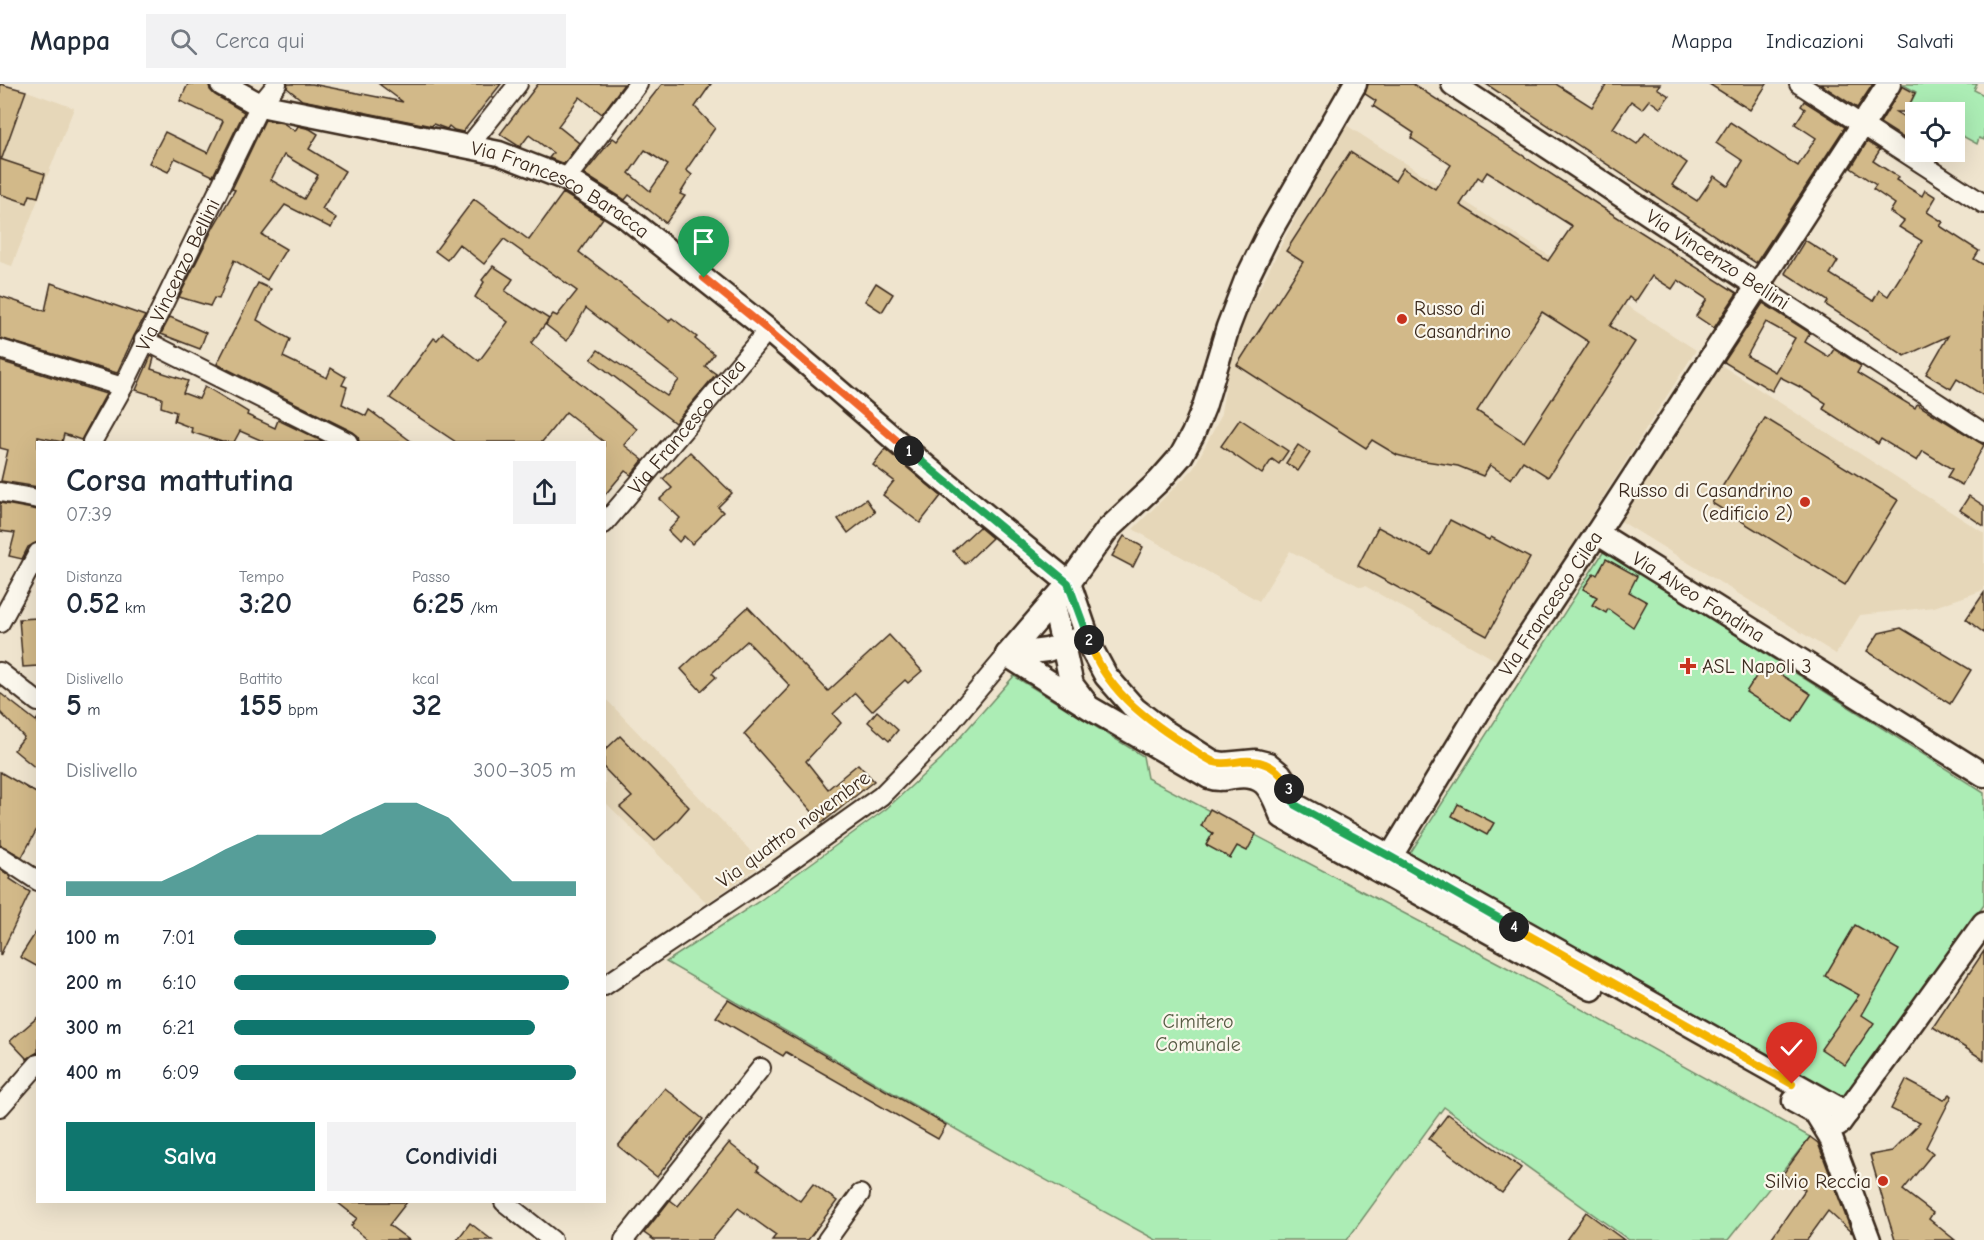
<!DOCTYPE html>
<html lang="it">
<head>
<meta charset="utf-8">
<style>
	:root { --surface:#fff; --page:#f2f2f3; --text:#1f2937; --muted:#747a83; --line:#e0e1e3; --accent:#0f766e }
	body { margin:0; font-family:"Comic Neue",sans-serif; background:var(--page); color:var(--text); height:100vh; display:flex; flex-direction:column; font-size:22px; white-space:nowrap }
	* { box-sizing:border-box; margin:0 }
	p { font-size:20px; color:var(--muted) }
	.icon { flex:none; width:33px; height:33px; fill:none; stroke:currentColor; stroke-width:2; stroke-linecap:round; stroke-linejoin:round }
	.map { position:relative; flex:1; overflow:hidden }
	.sheet { position:absolute; left:36px; top:357px; width:570px; height:762px; display:flex; flex-direction:column; background:var(--surface); border-radius:0px; box-shadow:0 6px 24px #0002 }
	.sheet>* { flex:none }
	.tools { position:absolute; left:1905px; top:18px; display:grid; gap:12px }
	.tools a { display:grid; place-items:center; width:60px; height:60px; border-radius:0px; background:var(--surface); box-shadow:0 6px 24px #0002; font-size:30px }
	.pin { position:absolute; display:grid; place-items:center; width:51px; height:51px; color:#fff; margin:-62px -26px; border-radius:50% 50% 50% 0; rotate:-45deg; box-shadow:0 0 6px #0007 }
	.pin .icon { rotate:45deg }
	.km { position:absolute; width:30px; height:30px; margin:-15px; border-radius:50%; background:#222; color:#fff; font-size:16px; line-height:30px; text-align:center }
	.round { display:grid; place-items:center; flex:none; width:63px; height:63px; border-radius:0px; background:var(--page) }
	.summary { display:flex; align-items:center; justify-content:space-between; height:102px; padding:0 30px }
	h1 { font-size:33px; font-weight:700; line-height:45px }
	.figures { display:grid; grid-template-columns:repeat(3,1fr); gap:9px; height:102px; padding:6px 30px }
	.figures div { display:grid; align-content:center }
	.figures b { font-size:30px; font-weight:700 }
	.figures small { font-size:16px; font-weight:400 }
	.figures p { font-size:16px }
	.chart { height:168px; padding:12px 30px }
	.chart p { display:flex; justify-content:space-between }
	.chart svg { width:100%; height:108px; margin-top:6px; fill:var(--accent); opacity:.7 }
	.action { display:flex; gap:12px; margin-top:auto; padding:12px 30px }
	.action a { flex:1; height:69px; border-radius:0px; background:var(--accent); color:#fff; font-size:24px; font-weight:700; line-height:69px; text-align:center }
	.action a+a { background:var(--page); color:var(--text) }
	ul { padding:0 30px; list-style:none; font-size:20px }
	li { display:grid; grid-template-columns:96px 72px 1fr; align-items:center; height:45px }
	li i { height:15px; border-radius:8px; background:var(--accent) }
	header { display:flex; align-items:center; gap:36px; box-sizing:border-box; height:84px; padding:0 30px; background:var(--surface); border-bottom:2px solid var(--line) }
	header strong { font-size:28px }
	nav { display:flex; gap:33px; margin-inline-start:auto; font-size:21px }
	.search { width:420px; height:54px; background:var(--page); display:flex; align-items:center; gap:15px; box-sizing:border-box; padding:0 21px; border-radius:0px; color:var(--muted); font-size:22px }
	.map>svg:first-child { display:block }
</style>
</head>
<body>
<header>
<strong>Mappa</strong>
<div class="search"><svg class="icon" aria-label="search" viewBox="0 0 24 24"><circle cx="10" cy="10" r="6"/><path d="M15 15l6 6"/></svg>Cerca qui</div>
<nav><a>Mappa</a><a>Indicazioni</a><a>Salvati</a></nav>
</header>
<div class="map">
<svg width="1984" height="1156" viewBox="0 0 1984 1156">
	<rect width="100%" height="100%" fill="#efe4ce"/>
	<filter id="ink" filterUnits="userSpaceOnUse"><feTurbulence type="fractalNoise" baseFrequency=".0167" numOctaves="2"/><feDisplacementMap in="SourceGraphic" scale="12" xChannelSelector="R" yChannelSelector="G"/><feConvolveMatrix kernelMatrix="1 2 1 2 8 2 1 2 1" color-interpolation-filters="sRGB"/></filter>
	<g filter="url(#ink)">
		<g fill="#e6d7b9">
			<polygon points="27,7 74,24 12,182 0,178 0,66 5,67"/>
			<polygon points="1343,39 1696,266 1499,578 1365,502 1361,503 1290,467 1259,517 1133,445 1193,385 1220,334 1234,255"/>
			<polygon points="1721,281 1984,449 1984,506 1934,523 1860,531 1836,570 1619,436"/>
			<polygon points="604,613 763,780 707,819 605,718"/>
		</g>
		<g fill="#acedb5" stroke="#748c6a" stroke-width="1.5">
			<polygon points="1902,0 1977,0 1974,6 1984,11 1984,56 1979,54 1977,60 1955,48 1954,28 1920,28 1909,22 1916,8"/>
			<polygon points="1604,467 1984,709 1984,821 1845,1017 1409,771"/>
			<polygon points="1014,592 1143,672 1147,694 1508,884 1810,1053 1728,1156 1629,1156 1444,1023 1347,1156 1156,1156 1004,1073 666,878 758,818 886,725 941,675"/>
		</g>
		<g fill="#d2b989" stroke="#3b2a1e" stroke-width="1.5" fill-rule="evenodd">
			<polygon points="0,0 26,7 2,74 0,74"/>
			<polygon points="188,0 209,0 210,6 215,11 244,28 213,92 175,74 168,88 149,79 165,48 208,69 223,37 180,17"/>
			<polygon points="288,0 312,0 403,18 379,0 501,0 463,48 454,46 449,42 447,45 433,40 432,42 302,16 287,4"/>
			<polygon points="538,0 624,0 602,30 580,13 558,42 579,59 564,80 549,74 553,69 529,51 520,63 500,50"/>
			<path d="M662,0H711L695,23L715,44L686,86L692,91L680,110L685,112L666,139L629,111L625,116L584,90L613,54L617,57ZM645,66L668,81L650,107L629,89Z"/>
			<path d="M1368,0H1413L1614,131L1737,209L1714,244L1696,232L1707,215L1678,196L1672,205L1652,192L1635,218L1629,213L1610,242L1635,258L1548,393L1523,377L1511,395L1490,381L1483,392L1458,382L1412,375L1397,371L1372,356L1366,364L1237,281L1303,178L1286,167L1350,68L1395,97L1403,84L1435,105L1451,81L1411,54L1414,49L1373,22L1376,17L1365,10ZM1487,88L1572,142L1548,177L1460,121L1478,93L1482,96ZM1542,228L1589,258L1524,358L1477,327Z"/>
			<polygon points="1486,0 1556,0 1592,23 1607,0 1660,0 1657,4 1669,12 1660,24 1649,16 1642,25 1631,17 1613,44 1637,60 1645,49 1687,79 1672,101 1697,117 1714,92 1728,102 1743,77 1716,59 1730,38 1798,82 1816,54 1795,40 1805,25 1801,22 1804,17 1845,43 1756,179"/>
			<polygon points="1709,0 1767,0 1750,26"/>
			<polygon points="1820,0 1873,0 1857,24"/>
			<polygon points="1902,2 1915,9 1906,28 1896,28 1916,40 1916,62 1880,39"/>
			<path d="M265,36L283,39L295,47L298,42L310,45L318,50L309,65L345,87L322,125L336,134L331,144L285,121L262,151L286,165L267,196L234,176L219,215L214,214L210,222L179,213L214,142L235,106L232,105ZM284,71L318,91L304,115L271,96Z"/>
			<polygon points="1867,58 1880,66 1873,77 1898,93 1896,96 1922,112 1925,106 1936,113 1927,128 1943,138 1940,142 1979,167 1974,175 1984,181 1984,312 1957,295 1951,305 1926,290 1948,252 1905,272 1826,221 1828,217 1785,189 1805,156 1838,177 1830,190 1873,217 1879,206 1888,212 1909,179 1922,157 1899,143 1904,137 1890,128 1895,120 1873,105 1876,101 1851,84"/>
			<polygon points="0,75 45,90 38,113 30,111 27,119 0,110"/>
			<polygon points="563,109 603,134 579,168 669,237 672,234 697,253 695,255 714,270 705,282 716,290 675,339 591,275 598,266 667,312 679,296 586,224 567,257 546,241 549,235 531,259 637,345 624,361 643,376 631,391 625,387 604,412 604,358 566,328 542,358 456,358 390,314 434,254 437,256 443,249 479,277 508,238 475,213 484,198 482,196 493,182 513,195 505,207 549,235 553,230 557,232 577,207 504,155 484,180 459,160 447,176 435,167 474,115 529,156"/>
			<polygon points="51,199 145,232 134,252 117,289 0,254 0,212 45,227"/>
			<polygon points="258,199 271,205 257,236 290,255 283,273 327,294 331,284 346,293 342,301 347,303 342,320 366,332 369,326 412,358 359,358 358,352 353,348 217,280"/>
			<polygon points="876,199 893,210 882,228 865,217"/>
			<path d="M1763,219L1810,249L1805,258L1829,273L1834,265L1861,282L1857,289L1915,324L1917,320L1984,361L1962,401L1947,393L1952,385L1923,367L1917,377L1881,355L1878,360L1823,325L1826,319L1800,303L1780,293L1772,307L1724,278ZM1766,238L1795,254L1775,288L1747,272Z"/>
			<polygon points="170,233 206,249 200,265 161,250"/>
			<polygon points="151,272 154,274 151,285 188,297 183,309 199,315 205,302 248,328 247,331 275,344 278,336 324,358 265,358 240,347 234,358 222,358 191,348 192,344 174,337 176,328 161,323 162,314 136,306"/>
			<polygon points="0,277 106,310 81,356 64,350 62,358 38,353 38,403 1,397 8,366 0,364"/>
			<polygon points="1765,334 1898,416 1845,501 1712,419"/>
			<polygon points="1240,335 1288,367 1279,380 1272,375 1262,390 1221,362"/>
			<polygon points="1298,361 1310,369 1298,387 1286,379"/>
			<polygon points="885,365 941,412 920,439 883,411 894,397 873,381"/>
			<polygon points="690,368 732,409 718,423 723,428 692,460 684,452 679,458 668,447 680,434 660,415 672,404 663,395"/>
			<polygon points="1969,412 1984,422 1984,442 1960,426"/>
			<polygon points="866,415 875,428 848,449 838,435"/>
			<polygon points="0,419 38,426 38,458 28,463 22,475 9,472 15,449 0,447"/>
			<polygon points="1450,436 1489,456 1491,453 1530,474 1487,552 1358,482 1378,443 1431,471"/>
			<polygon points="979,443 992,454 965,480 953,467"/>
			<polygon points="1124,452 1143,463 1133,483 1112,472"/>
			<polygon points="1606,475 1637,492 1629,508 1647,518 1633,543 1608,525 1606,529 1592,521 1597,513 1583,505 1594,489 1597,491"/>
			<polygon points="1984,509 1984,549 1966,535"/>
			<polygon points="748,523 828,607 889,551 922,587 908,599 905,596 872,627 855,609 833,630 841,639 806,677 828,705 858,680 874,697 822,739 744,650 790,602 747,557 712,589 716,593 701,607 681,585"/>
			<polygon points="38,534 38,582 23,583 19,535"/>
			<polygon points="1901,544 1971,586 1950,620 1867,567 1879,549"/>
			<polygon points="1764,580 1811,610 1793,638 1746,608"/>
			<polygon points="0,609 36,637 38,634 38,686 14,666 24,653 0,628"/>
			<polygon points="877,627 898,646 889,657 868,638"/>
			<polygon points="620,652 689,723 675,739 655,757 620,723 632,713 604,684 604,667"/>
			<polygon points="0,688 38,710 38,743 22,773 0,761"/>
			<polygon points="1458,720 1494,739 1487,751 1452,732"/>
			<polygon points="1210,725 1256,750 1247,767 1237,762 1230,774 1206,761 1213,749 1201,742"/>
			<polygon points="0,785 11,793 10,795 30,808 0,872"/>
			<polygon points="1855,841 1899,866 1862,931 1874,939 1845,981 1821,965 1859,911 1825,892"/>
			<polygon points="38,845 38,883 20,873"/>
			<polygon points="1984,867 1984,976 1933,943"/>
			<polygon points="728,916 946,1041 938,1055 786,968 783,972 716,933"/>
			<polygon points="38,933 38,968 27,975 10,957"/>
			<polygon points="1906,996 1944,1016 1950,1010 1952,1012 1926,1063 1933,1069 1903,1106 1933,1129 1929,1135 1955,1156 1895,1156 1886,1127 1870,1071 1892,1067 1920,1039 1891,1025"/>
			<polygon points="665,1004 703,1035 657,1093 618,1062"/>
			<polygon points="1448,1030 1521,1084 1502,1109 1429,1055"/>
			<polygon points="1810,1053 1818,1059 1852,1149 1828,1127 1807,1156 1770,1156 1805,1106 1783,1090"/>
			<polygon points="729,1059 759,1083 757,1086 800,1117 813,1100 837,1117 808,1156 772,1156 776,1151 738,1124 712,1156 654,1156 644,1149 670,1116 678,1122"/>
			<polygon points="337,1118 407,1118 389,1141 409,1156 368,1156 351,1142 357,1134"/>
			<polygon points="1586,1128 1624,1156 1566,1156"/>
			<polygon points="470,1139 492,1156 457,1156"/>
		</g>
		<g fill="none" stroke-linecap="round" stroke-linejoin="round">
			<defs>
				<g id="minor">
					<polyline points="1799,0 1984,120"/>
					<polyline points="468,63 518,0"/>
					<polyline points="566,95 638,0"/>
					<polyline points="1758,202 1984,349"/>
					<polyline points="144,256 348,358"/>
					<polyline points="0,265 123,303"/>
					<path id="s1" d="M92,358L123,303L260,21L277,0"/>
					<polyline points="0,408 38,415"/>
					<path id="s2" d="M604,440L768,246"/>
					<polyline points="0,539 38,469"/>
					<polyline points="0,588 38,618"/>
					<polyline points="0,772 38,797"/>
					<polyline points="604,902 776,787 881,712 935,657 1007,571"/>
					<polyline points="0,1023 38,980"/>
					<polyline points="504,1118 552,1156"/>
					<polyline points="624,1156 761,984"/>
					<polyline points="827,1156 860,1110"/>
				</g>
				<g id="tertiary">
					<path id="s3" d="M222,0L260,21L499,69L566,95L622,130L768,246L929,385L1069,499L1092,566L1106,592L1135,625L1161,645L1213,678L1224,680L1256,677L1268,680L1280,690L1288,702L1295,721L1391,773L1847,1029"/>
					<polyline points="1453,0 1758,202"/>
					<path id="s4" d="M1597,449L1984,691"/>
					<polyline points="1053,517 1072,601 1085,618"/>
					<path d="M1007,571L1090,624L1209,693C1217,696 1224,695 1233,693C1267,688 1271,707 1282,733L1592,905"/>
					<polyline points="1007,571 1069,499 1107,446 1159,397 1181,372 1193,350 1204,323 1228,243 1246,196 1268,151 1355,0"/>
					<polyline points="1007,571 1047,566 1076,556"/>
					<path id="s5" d="M1383,785L1484,619L1597,449L1889,0"/>
					<polyline points="1794,1017 1816,1029 1830,1052 1869,1156"/>
					<polyline points="1838,1041 1984,839"/>
				</g>
			</defs>
			<use href="#minor" stroke="#3b2a1e" stroke-width="22"/>
			<use href="#tertiary" stroke="#3b2a1e" stroke-width="27"/>
			<use href="#minor" stroke="#fbf7ec" stroke-width="18"/>
			<use href="#tertiary" stroke="#fbf7ec" stroke-width="22"/>
		</g>
	</g>
	<g fill="none" stroke-linecap="round" stroke-linejoin="round" filter="url(#ink)">
		<defs>
			<polyline id="split-1" points="704,194 768,246 909,367"/>
			<polyline id="split-2" points="909,367 1068,499 1089,556"/>
			<path id="split-3" d="M1089,556C1104,603 1142,633 1183,659C1193,665 1204,674 1214,678C1224,681 1232,678 1242,677C1263,675 1281,684 1289,705"/>
			<polyline id="split-4" points="1289,705 1295,721 1391,773 1514,843"/>
			<polyline id="split-5" points="1514,843 1792,1000"/>
		</defs>
		<use href="#split-1" stroke="#fff" stroke-width="12"/>
		<use href="#split-2" stroke="#fff" stroke-width="12"/>
		<use href="#split-3" stroke="#fff" stroke-width="12"/>
		<use href="#split-4" stroke="#fff" stroke-width="12"/>
		<use href="#split-5" stroke="#fff" stroke-width="12"/>
		<use href="#split-1" stroke="#f0652b" stroke-width="8"/>
		<use href="#split-2" stroke="#22a559" stroke-width="8"/>
		<use href="#split-3" stroke="#f5b400" stroke-width="8"/>
		<use href="#split-4" stroke="#22a559" stroke-width="8"/>
		<use href="#split-5" stroke="#f5b400" stroke-width="8"/>
	</g>
	<g fill="#c8321e" stroke="#fbf7ec" stroke-width="2">
		<circle cx="1402" cy="235" r="6"/>
		<circle cx="1805" cy="418" r="6"/>
		<path d="M1685 573h6v6h6v6h-6v6h-6v-6h-6v-6h6z"/>
		<circle cx="1883" cy="1097" r="6"/>
	</g>
	<g text-anchor="middle" stroke-width="4.5" stroke-linejoin="round" paint-order="stroke">
		<g font-size="20" fill="#3b2a1e" stroke="#fbf7ec">
			<text dy="7" stroke="none"><textPath href="#s3" startOffset="358">Via Francesco Baracca</textPath></text>
			<text transform="translate(1718 175) rotate(33)" y="7">Via Vincenzo Bellini</text>
			<text dy="7" stroke="none"><textPath href="#s1" startOffset="188">Via Vincenzo Bellini</textPath></text>
			<text dy="7" stroke="none"><textPath href="#s2" startOffset="128">Via Francesco Cilea</textPath></text>
			<text dy="7" stroke="none"><textPath href="#s4" startOffset="120">Via Alveo Fondina</textPath></text>
			<text dy="7" stroke="none"><textPath href="#s5" startOffset="314">Via Francesco Cilea</textPath></text>
			<text transform="translate(793 745) rotate(-36)" y="7">Via quattro novembre</text>
		</g>
		<g font-size="20" fill="#3b2a1e" stroke="#fbf7ec" text-anchor="start">
			<text x="1414" y="231">Russo di<tspan x="1414" dy="23">Casandrino</tspan></text>
			<text x="1793" y="413" text-anchor="end">Russo di Casandrino<tspan x="1793" dy="23">(edificio 2)</tspan></text>
			<text x="1702" y="589">ASL Napoli 3</text>
			<text x="1871" y="1104" text-anchor="end">Silvio Reccia</text>
		</g>
		<g font-size="20" fill="#575b44" stroke="#fbf7ec">
			<text x="1198" y="944">Cimitero<tspan x="1198" dy="23">Comunale</tspan></text>
		</g>
	</g>
</svg>
<div class="tools">
<a><svg class="icon" aria-label="locate" viewBox="0 0 24 24"><circle cx="12" cy="12" r="6"/><path d="M12 2v4M12 18v4M2 12h4M18 12h4"/></svg></a>
</div>
<div class="pin" style="left:704px;top:194px;background:#1e9e55"><svg class="icon" aria-label="arrive" viewBox="0 0 24 24"><path d="M6 21V4h12l-3 4 3 4H6"/></svg></div>
<div class="pin" style="left:1792px;top:1000px;background:#d93025"><svg class="icon" aria-label="check" viewBox="0 0 24 24"><path d="M5 12l5 5 9-10"/></svg></div>
<b class="km" style="left:909px;top:367px">1</b>
<b class="km" style="left:1089px;top:556px">2</b>
<b class="km" style="left:1289px;top:705px">3</b>
<b class="km" style="left:1514px;top:843px">4</b>
<section class="sheet">
<div class="summary"><div><h1>Corsa mattutina</h1><p>07:39</p></div><a class="round"><svg class="icon" aria-label="share" viewBox="0 0 24 24"><path d="M12 15V3M7 8l5-5 5 5M5 13v7h14v-7"/></svg></a></div>
<div class="figures">
<div><p>Distanza</p><b>0.52<small> km</small></b></div>
<div><p>Tempo</p><b>3:20</b></div>
<div><p>Passo</p><b>6:25<small> /km</small></b></div>
</div>
<div class="figures">
<div><p>Dislivello</p><b>5<small> m</small></b></div>
<div><p>Battito</p><b>155<small> bpm</small></b></div>
<div><p>kcal</p><b>32</b></div>
</div>
<div class="chart"><p><span>Dislivello</span>300–305 m</p>
<svg viewBox="0 0 160 44" preserveAspectRatio="none"><path d="M0 44V38L10 38L20 38L30 38L40 32L50 25L60 19L70 19L80 19L90 12L100 6L110 6L120 12L130 25L140 38L150 38L160 38V44z"/></svg>
</div>
<ul>
<li><b>100 m</b>7:01<i style="width:59%"></i></li>
<li><b>200 m</b>6:10<i style="width:98%"></i></li>
<li><b>300 m</b>6:21<i style="width:88%"></i></li>
<li><b>400 m</b>6:09<i style="width:100%"></i></li>
</ul>
<div class="action"><a>Salva</a><a>Condividi</a></div>
</section>
</div>
</body>
</html>
